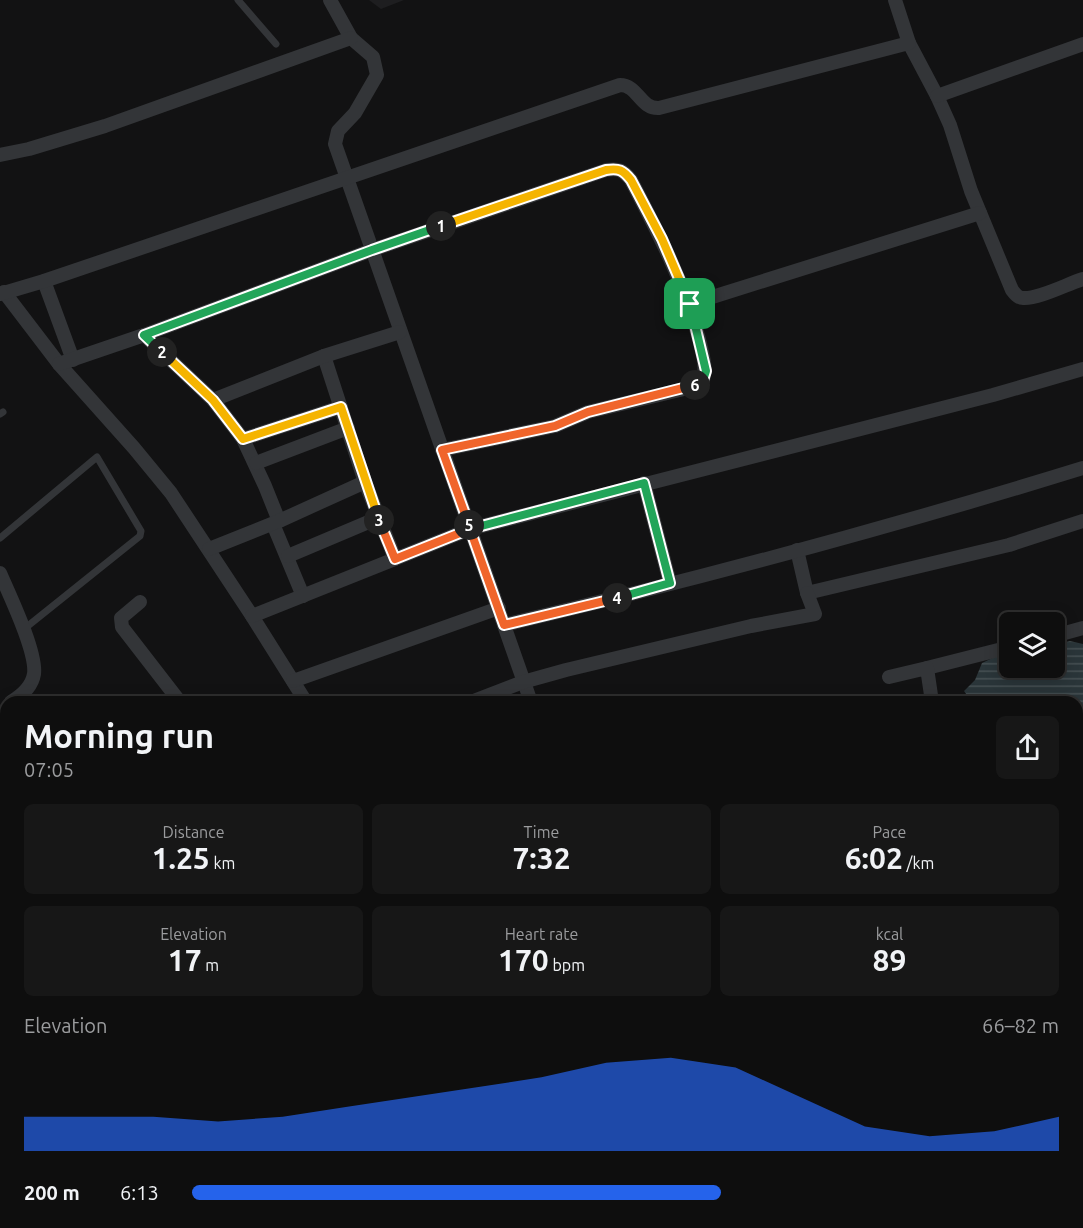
<!DOCTYPE html>
<html lang="en">
<head>
<meta charset="utf-8">
<style>
	:root { --surface:#0e0e0e; --page:#171717; --text:#f1f3f6; --muted:#9b9c9e; --line:#2e2e2e; --accent:#2563eb }
	body { margin:0; font-family:Ubuntu,sans-serif; background:var(--page); color:var(--text); height:100vh; display:flex; flex-direction:column; font-size:22px; white-space:nowrap }
	* { box-sizing:border-box; margin:0 }
	p { font-size:20px; color:var(--muted) }
	.icon { flex:none; width:33px; height:33px; fill:none; stroke:currentColor; stroke-width:2; stroke-linecap:round; stroke-linejoin:round }
	.map { position:relative; flex:1; overflow:hidden }
	.sheet { position:absolute; left:0px; top:696px; width:1083px; height:532px; display:flex; flex-direction:column; background:var(--surface); border-radius:18px 18px 0 0; box-shadow:0 3px 15px #0003,0 0 0 2px var(--line) }
	.sheet>* { flex:none }
	.controls { position:absolute; left:999px; top:612px; display:grid; gap:12px }
	.controls a { display:grid; place-items:center; width:66px; height:66px; border-radius:9px; background:var(--surface); box-shadow:0 3px 15px #0003,0 0 0 2px var(--line); font-size:30px }
	.pin { position:absolute; display:grid; place-items:center; width:51px; height:51px; color:#fff; margin:-26px; border-radius:12px; box-shadow:0 3px 9px #0006 }
	.km { position:absolute; width:30px; height:30px; margin:-15px; border-radius:50%; background:#222; color:#fff; font-size:16px; line-height:30px; text-align:center }
	.round { display:grid; place-items:center; flex:none; width:63px; height:63px; border-radius:9px; background:var(--page) }
	.summary { display:flex; align-items:center; justify-content:space-between; height:102px; padding:0 24px }
	h1 { font-size:33px; font-weight:700; line-height:45px }
	.stats { display:grid; grid-template-columns:repeat(3,1fr); gap:9px; height:102px; padding:6px 24px }
	.stats div { display:grid; align-content:center; border-radius:9px; background:var(--page); text-align:center }
	.stats b { font-size:30px; font-weight:700 }
	.stats small { font-size:16px; font-weight:400 }
	.stats p { font-size:16px }
	.chart { height:168px; padding:12px 24px }
	.chart p { display:flex; justify-content:space-between }
	.chart svg { width:100%; height:108px; margin-top:6px; fill:var(--accent); opacity:.7 }
	ul { padding:0 24px; list-style:none; font-size:20px }
	li { display:grid; grid-template-columns:96px 72px 1fr; align-items:center; height:45px }
	li i { height:15px; border-radius:8px; background:var(--accent) }
	.map>svg:first-child { display:block }
</style>
</head>
<body>
<div class="map">
<svg width="1083" height="1228" viewBox="0 0 1083 1228">
	<defs>
		<pattern id="water-rules" width="6" height="5" patternUnits="userSpaceOnUse" patternTransform="scale(1.5)"><rect width="6" height="5" fill="#2a3539"/><path d="M0 2.5h6" fill="none" stroke="#465053"/></pattern>
	</defs>
	<rect width="100%" height="100%" fill="#121213"/>
	<polygon fill="#1e1e20" points="369,0 404,0 381,9"/>
	<g fill="url(#water-rules)">
		<polygon points="1055,640 1062,643 1070,641 1083,644 1083,734 1077,736 1077,702 972,702 964,691 975,680 982,663 1009,650 1010,668 1054,668"/>
		<polygon points="1083,773 1083,1019 1077,1022 1077,775"/>
		<polygon points="0,1083 6,1085 6,1221 0,1221"/>
		<polygon points="8,1223 48,1222 48,1223 45,1228 16,1228"/>
	</g>
	<g fill="none" stroke-linecap="round" stroke-linejoin="round">
		<g stroke="#333538" stroke-width="7">
			<polyline points="238,0 276,44"/>
			<polyline points="0,414 3,412"/>
			<polyline points="0,538 97,457 141,531 140,536 24,629"/>
		</g>
		<g stroke="#333538" stroke-width="14">
			<polyline points="330,0 351,38 373,57 377,75 355,113 338,131 335,144 531,702"/>
			<path d="M909,43L937,96L950,125L971,191L1012,290C1015,294 1018,298 1023,298C1039,299 1067,284 1083,279"/>
			<polyline points="937,96 1083,44"/>
			<polyline points="0,155 29,149 105,126 351,38"/>
			<polyline points="44,281 73,360"/>
			<polyline points="4,292 59,364 134,448 171,493 252,616 306,702"/>
			<path d="M0,294L44,281L620,85C638,85 640,109 659,108L909,43L895,0"/>
			<polyline points="690,304 980,213"/>
			<path d="M144,335L372,250L606,170C619,168 623,170 631,180C658,232 684,282 699,339C702,353 707,366 703,380L688,388L588,412L555,426L442,450"/>
			<polyline points="324,356 365,482 395,559"/>
			<polyline points="59,364 144,335 213,400 324,356 400,332"/>
			<polyline points="213,400 243,439 265,486 279,521"/>
			<polyline points="243,439 341,407"/>
			<polyline points="256,463 348,428"/>
			<polyline points="644,483 670,583"/>
			<polyline points="273,524 303,596"/>
			<polyline points="209,549 279,521 365,482"/>
			<polyline points="797,550 807,593 1009,545 1083,521"/>
			<polyline points="288,556 378,518"/>
			<path d="M0,573C9,594 37,652 34,674C32,686 21,696 11,702"/>
			<polyline points="140,602 121,618 122,627 180,702"/>
			<polyline points="252,616 470,529 993,395 1083,369"/>
			<path d="M504,625C698,579 892,527 1083,468"/>
			<polyline points="1054,636 1083,628"/>
			<polyline points="927,668 1010,647"/>
			<polyline points="889,677 927,668 932,702"/>
			<polyline points="293,681 499,608"/>
			<polyline points="471,702 523,682 566,670 751,626 815,614 807,593"/>
			<polyline points="0,767 6,770"/>
			<polyline points="0,913 6,911"/>
			<polyline points="0,1034 6,1047"/>
			<polyline points="1077,1054 1083,1066"/>
			<polyline points="1077,1177 1083,1173"/>
			<polyline points="142,1222 145,1228"/>
			<polyline points="210,1222 212,1228"/>
			<polyline points="853,1222 857,1228"/>
			<polyline points="1039,1222 1043,1228"/>
			<polyline points="284,1228 299,1222"/>
			<polyline points="671,1228 679,1222"/>
			<polyline points="822,1228 829,1222"/>
		</g>
		<g stroke="#333538" stroke-width="16">
			<polyline points="0,740 6,743"/>
			<polyline points="1077,768 1083,766"/>
			<polyline points="1077,1053 1083,1051"/>
			<polyline points="387,1222 390,1228"/>
		</g>
	</g>
	<g fill="none" stroke-linecap="round" stroke-linejoin="round">
		<defs>
			<path id="split-1" d="M441,226L606,170C619,168 623,170 631,180L662,239L690,304"/>
			<polyline id="split-2" points="162,352 144,335 372,250 441,226"/>
			<polyline id="split-3" points="162,352 213,400 243,439 341,407 379,520"/>
			<polyline id="split-4" points="379,520 395,559 470,529 504,625 617,598"/>
			<polyline id="split-5" points="469,525 470,529 644,483 670,583 617,598"/>
			<polyline id="split-6" points="469,525 442,450 555,426 588,412 695,385"/>
			<polyline id="split-7" points="690,304 706,371 703,380 695,385"/>
		</defs>
		<use href="#split-1" stroke="#fff" stroke-width="12"/>
		<use href="#split-2" stroke="#fff" stroke-width="12"/>
		<use href="#split-3" stroke="#fff" stroke-width="12"/>
		<use href="#split-4" stroke="#fff" stroke-width="12"/>
		<use href="#split-5" stroke="#fff" stroke-width="12"/>
		<use href="#split-6" stroke="#fff" stroke-width="12"/>
		<use href="#split-7" stroke="#fff" stroke-width="12"/>
		<use href="#split-1" stroke="#f5b400" stroke-width="8"/>
		<use href="#split-2" stroke="#22a559" stroke-width="8"/>
		<use href="#split-3" stroke="#f5b400" stroke-width="8"/>
		<use href="#split-4" stroke="#f0652b" stroke-width="8"/>
		<use href="#split-5" stroke="#22a559" stroke-width="8"/>
		<use href="#split-6" stroke="#f0652b" stroke-width="8"/>
		<use href="#split-7" stroke="#22a559" stroke-width="8"/>
	</g>
</svg>
<div class="controls">
<a><svg class="icon" aria-label="layers" viewBox="0 0 24 24"><path d="M12 4l9 5-9 5-9-5zM3 14l9 5 9-5"/></svg></a>
</div>
<div class="pin" style="left:690px;top:304px;background:#1e9e55"><svg class="icon" aria-label="arrive" viewBox="0 0 24 24"><path d="M6 21V4h12l-3 4 3 4H6"/></svg></div>
<b class="km" style="left:441px;top:226px">1</b>
<b class="km" style="left:162px;top:352px">2</b>
<b class="km" style="left:379px;top:520px">3</b>
<b class="km" style="left:617px;top:598px">4</b>
<b class="km" style="left:469px;top:525px">5</b>
<b class="km" style="left:695px;top:385px">6</b>
<section class="sheet">
<div class="summary"><div><h1>Morning run</h1><p>07:05</p></div><a class="round"><svg class="icon" aria-label="share" viewBox="0 0 24 24"><path d="M12 15V3M7 8l5-5 5 5M5 13v7h14v-7"/></svg></a></div>
<div class="stats">
<div><p>Distance</p><b>1.25<small> km</small></b></div>
<div><p>Time</p><b>7:32</b></div>
<div><p>Pace</p><b>6:02<small> /km</small></b></div>
</div>
<div class="stats">
<div><p>Elevation</p><b>17<small> m</small></b></div>
<div><p>Heart rate</p><b>170<small> bpm</small></b></div>
<div><p>kcal</p><b>89</b></div>
</div>
<div class="chart"><p><span>Elevation</span>66–82 m</p>
<svg viewBox="0 0 160 44" preserveAspectRatio="none"><path d="M0 44V30L10 30L20 30L30 32L40 30L50 26L60 22L70 18L80 14L90 8L100 6L110 10L120 22L130 34L140 38L150 36L160 30V44z"/></svg>
</div>
<ul>
<li><b>200 m</b>6:13<i style="width:61%"></i></li>
</ul>
</section>
</div>
</body>
</html>
